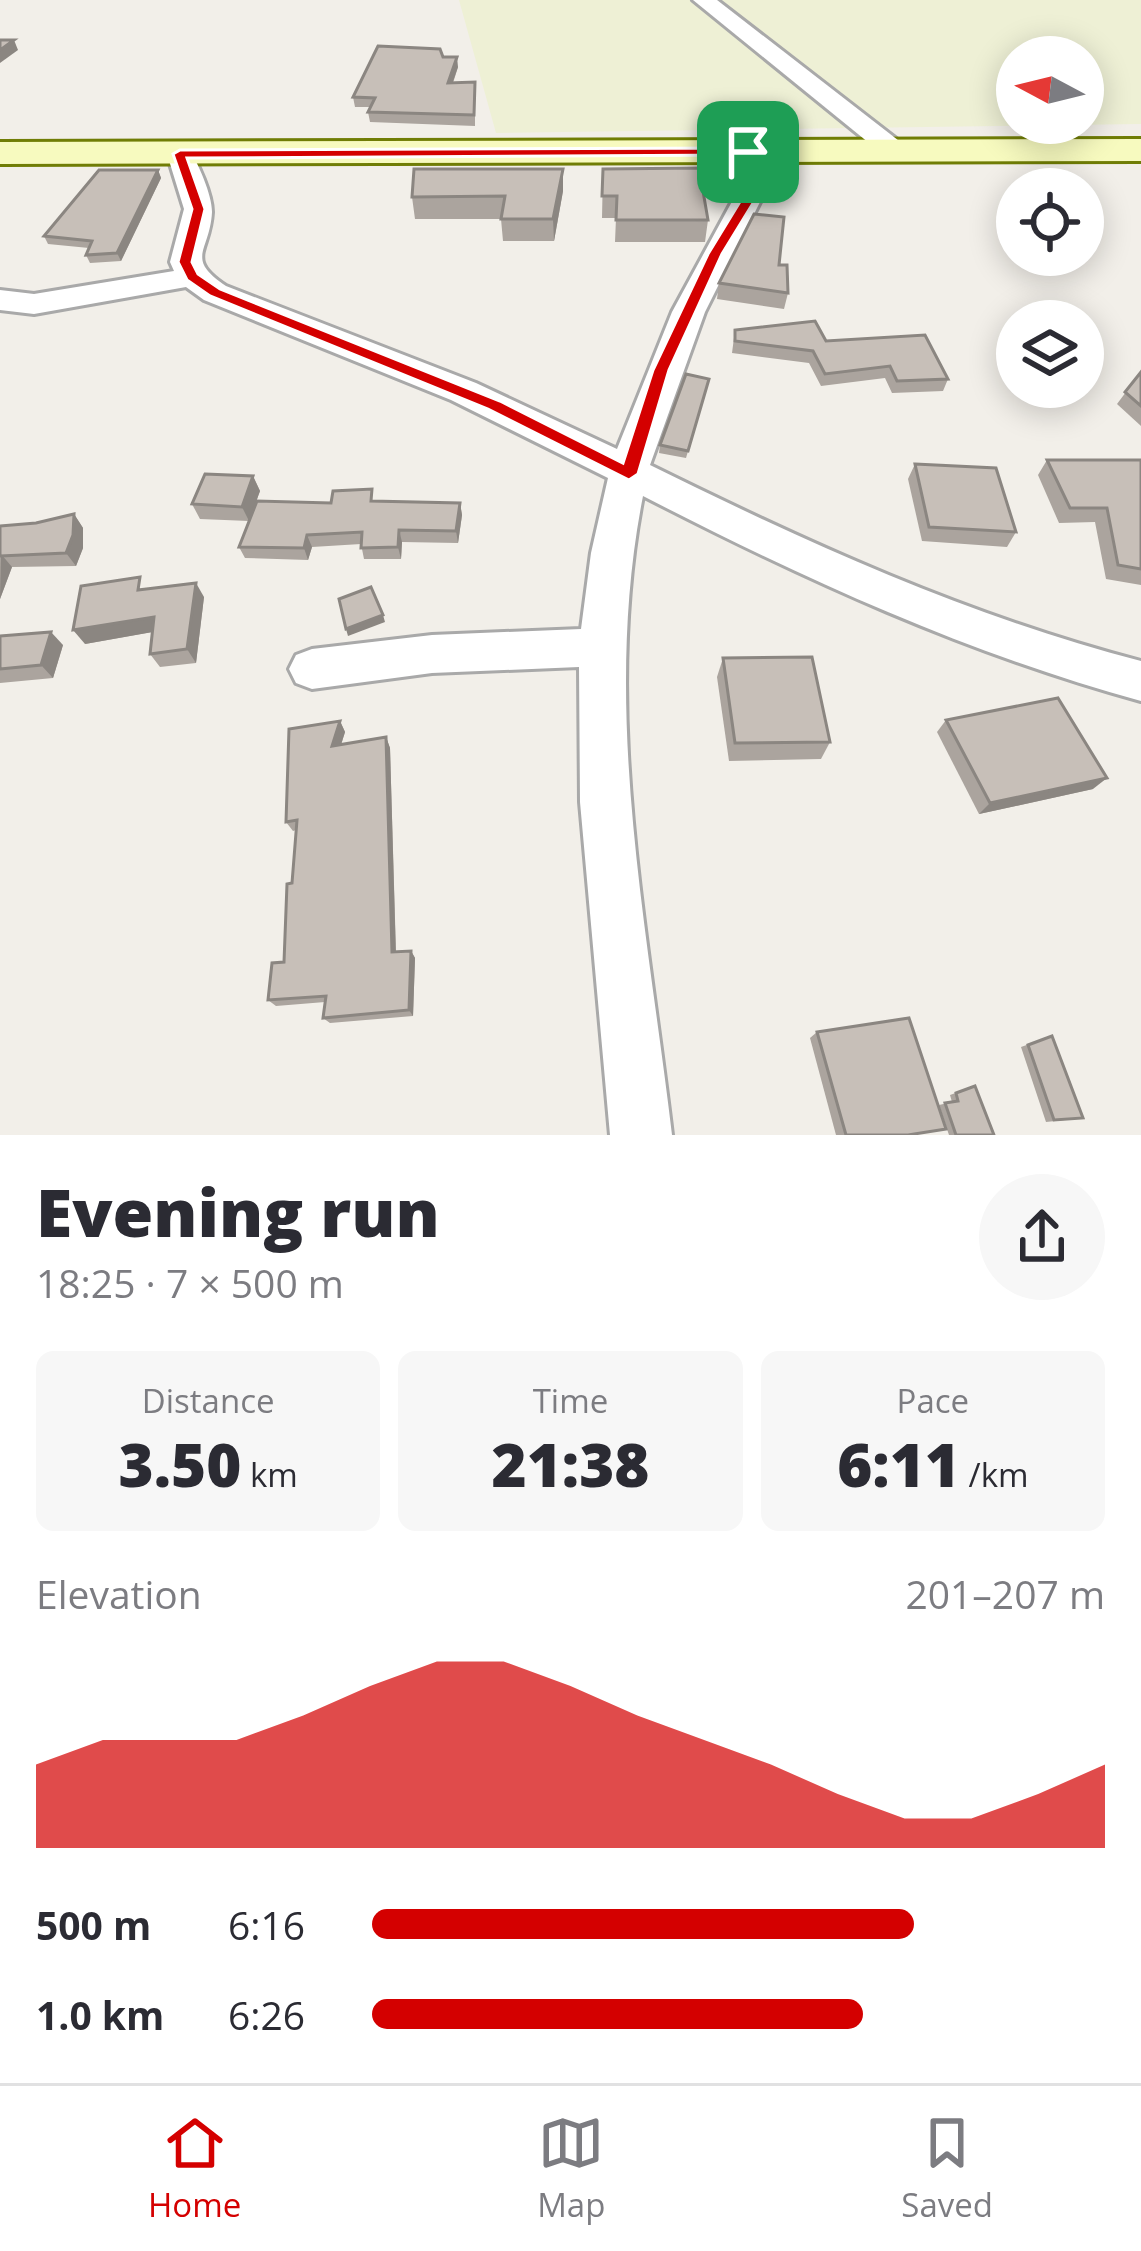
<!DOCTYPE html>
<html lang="en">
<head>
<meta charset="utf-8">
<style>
	:root { --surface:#fff; --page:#f7f7f7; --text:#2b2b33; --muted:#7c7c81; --line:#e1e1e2; --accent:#d40000 }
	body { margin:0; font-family:"Open Sans",sans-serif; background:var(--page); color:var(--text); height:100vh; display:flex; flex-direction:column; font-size:45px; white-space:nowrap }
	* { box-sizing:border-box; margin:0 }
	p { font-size:39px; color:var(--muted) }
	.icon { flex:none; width:66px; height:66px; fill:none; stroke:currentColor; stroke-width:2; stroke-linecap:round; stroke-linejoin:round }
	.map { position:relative; height:1135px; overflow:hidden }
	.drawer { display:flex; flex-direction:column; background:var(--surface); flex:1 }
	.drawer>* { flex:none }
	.needle { width:78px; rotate:277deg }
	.buttons { position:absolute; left:996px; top:36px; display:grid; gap:24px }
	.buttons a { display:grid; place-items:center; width:108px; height:108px; border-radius:50%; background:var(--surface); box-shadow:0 6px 30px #0003; font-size:60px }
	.pin { position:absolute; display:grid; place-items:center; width:102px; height:102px; color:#fff; margin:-51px; border-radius:24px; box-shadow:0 6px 18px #0006 }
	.round { display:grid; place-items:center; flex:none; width:126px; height:126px; border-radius:63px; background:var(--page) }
	.head { display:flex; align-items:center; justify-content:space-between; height:204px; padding:0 36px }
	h1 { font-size:66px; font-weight:800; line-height:90px }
	.figures { display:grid; grid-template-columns:repeat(3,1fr); gap:18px; height:204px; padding:12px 36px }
	.figures div { display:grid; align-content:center; border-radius:18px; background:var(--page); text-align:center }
	.figures b { font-size:60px; font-weight:800 }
	.figures small { font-size:33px; font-weight:400 }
	.figures p { font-size:33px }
	.chart { height:336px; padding:24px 36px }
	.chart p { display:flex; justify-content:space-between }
	.chart svg { width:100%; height:216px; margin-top:12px; fill:var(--accent); opacity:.7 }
	ul { padding:0 36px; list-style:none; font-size:39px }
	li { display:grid; grid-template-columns:192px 144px 1fr; align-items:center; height:90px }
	li i { height:30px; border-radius:15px; background:var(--accent) }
	.tabs { display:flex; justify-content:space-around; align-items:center; height:168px; border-top:3px solid var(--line); background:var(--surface); font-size:33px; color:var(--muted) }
	.tabs a { display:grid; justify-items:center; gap:6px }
	.tabs .on { color:var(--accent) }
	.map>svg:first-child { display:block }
</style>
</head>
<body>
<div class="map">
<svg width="1141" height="1135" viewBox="0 0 1141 1135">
	<rect width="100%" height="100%" fill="#f2efe9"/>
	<path fill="#eef0d5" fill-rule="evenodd" d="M459,0H1141V124L496,133ZM1017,57H1083V123H1017Z"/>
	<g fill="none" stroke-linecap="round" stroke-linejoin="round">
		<defs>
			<g id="street">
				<polygon points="693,0 717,0 903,144 907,150 903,156 885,156"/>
				<path d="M748,144L757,146L765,168L763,196L705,312L650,465C810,544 968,616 1141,661V701C966,653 804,579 643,496C601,709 647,923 672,1135H610L580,802L579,667L432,673L312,689L296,683L289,669L296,655L312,649L432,635L581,629L591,553L608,478L451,400L204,300L186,287L34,314L0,310V290L34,294L174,271L170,262L184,209L167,154L171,148H189C198,164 212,194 212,212C210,252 184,258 226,286L476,383L617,449L672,312L735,196L739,174L735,152Z"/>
			</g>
			<polygon id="secondary" points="1141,139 1141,161 0,164 0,142"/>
		</defs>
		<use href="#street" stroke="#a9a9a9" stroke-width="6"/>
		<use href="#secondary" stroke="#707d05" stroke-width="6"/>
		<use href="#street" fill="#fff" fill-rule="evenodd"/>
		<use href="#secondary" fill="#f7fabf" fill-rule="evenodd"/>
	</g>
	<g fill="#aba49e">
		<polygon points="443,57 458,67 453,83 475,82 475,126 370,122 368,112 370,107 355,107 353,97"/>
		<polygon points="603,169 708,220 705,242 615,242 616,218 602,218"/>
		<polygon points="158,170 161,178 121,261 90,263 86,255 89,248 48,244 44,236"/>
		<polygon points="563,191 554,241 503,241 501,219 415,219 412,197"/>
		<polygon points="719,283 788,293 784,309 717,299"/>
		<polygon points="735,330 826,341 948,379 943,391 892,393 885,378 821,386 809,363 732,353"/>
		<polygon points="1141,372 1141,426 1117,404"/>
		<polygon points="709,379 686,458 659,453 660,445"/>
		<polygon points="1047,460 1141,460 1141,585 1106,579 1095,522 1059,523 1038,475"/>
		<polygon points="915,464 1016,532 1007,547 922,541 908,479"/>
		<polygon points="253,476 260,491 249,521 200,519 192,504"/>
		<polygon points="375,501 460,503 462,515 458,543 402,542 401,559 364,559 361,544 312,547 308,560 245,558 239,547 331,503"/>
		<polygon points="74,514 83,528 83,548 76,566 12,567 0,599 0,526 36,523"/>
		<polygon points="148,589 204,597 196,663 160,667 150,654 152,632 85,644"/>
		<polygon points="0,636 63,645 53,678 0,683"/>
		<polygon points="723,658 830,742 821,759 729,761 717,677"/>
		<polygon points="946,720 1093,789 979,814 937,732"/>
		<polygon points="340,721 345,732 341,745 386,737 390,748 396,952 411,951 415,958 413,1016 330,1023 323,1018 325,1002 276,1006 268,1000 284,962 296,830 293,831 286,822"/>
		<polygon points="817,1032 913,1135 836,1135 810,1038"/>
		<polygon points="1052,1036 1083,1118 1046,1122 1021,1047"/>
		<polygon points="975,1086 994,1135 949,1135 939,1105 952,1102 950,1095"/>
	</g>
	<g fill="#8b8681">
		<polygon points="14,40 18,50 0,63 0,50"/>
		<polygon points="457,57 458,67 449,93 448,83"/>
		<polygon points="563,169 563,191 554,241 553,219"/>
		<polygon points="158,170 161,178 121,261 117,253"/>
		<polygon points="253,476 260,491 249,521 242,507"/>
		<polygon points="460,503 462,515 458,543 456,531"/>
		<polygon points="74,514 83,528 83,548 76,566 66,553"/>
		<polygon points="399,530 402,542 401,559 398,547"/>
		<polygon points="307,535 312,547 308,560 304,548"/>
		<polygon points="1,554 12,567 0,599"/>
		<polygon points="196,583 204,597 196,663 187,649"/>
		<polygon points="383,615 385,622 348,636 346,629"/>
		<polygon points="154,617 164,630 85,644 73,630"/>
		<polygon points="51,632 63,645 53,678 41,665"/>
		<polygon points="340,721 345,732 337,757 332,746"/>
		<polygon points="386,737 390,748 396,959 392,952"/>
		<polygon points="1107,778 1093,789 979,814 990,803"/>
		<polygon points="411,951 415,958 413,1016 409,1010"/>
	</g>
	<g fill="#c7bfb8" stroke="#8b8681" stroke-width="3">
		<polygon points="0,40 14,40 0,50"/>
		<polygon points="378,46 440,49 443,57 457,57 448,83 475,82 474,115 368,112 375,98 353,97"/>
		<polygon points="699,168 708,220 616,220 617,196 602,196 603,169"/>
		<polygon points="414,169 563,169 553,219 501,219 505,196 412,197"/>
		<polygon points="99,170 158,170 117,253 86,255 92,241 44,236"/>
		<polygon points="754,214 784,217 779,265 787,265 788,293 719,283"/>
		<polygon points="815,321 826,341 925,335 948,379 897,381 890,366 825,374 813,351 735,341 735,330"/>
		<polygon points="1141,372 1141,406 1125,392"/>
		<polygon points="686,374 709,379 688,451 660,445"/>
		<polygon points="1047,460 1141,460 1141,569 1118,565 1107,508 1070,508"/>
		<polygon points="915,464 996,468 1016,532 929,527"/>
		<polygon points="205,474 253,476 242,507 192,504"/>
		<polygon points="372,489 371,501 460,503 456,531 399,530 398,547 361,548 362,532 307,535 304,548 239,547 257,501 331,503 333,491"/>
		<polygon points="74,514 73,535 66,553 0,556 0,526 36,523"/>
		<polygon points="140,577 138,590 196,583 187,649 150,654 154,617 73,630 81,586"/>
		<polygon points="371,587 383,615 346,629 339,599"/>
		<polygon points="51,632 41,665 0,669 0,636"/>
		<polygon points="812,657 830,742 735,743 723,658"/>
		<polygon points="1058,698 1107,778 990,803 946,720"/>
		<polygon points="340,721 332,746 386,737 392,952 411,951 409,1010 323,1018 326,996 268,1000 272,963 284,962 287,884 292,883 297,820 286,822 289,729"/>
		<polygon points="909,1018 946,1129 908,1135 846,1135 817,1032"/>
		<polygon points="1052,1036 1083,1118 1054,1120 1028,1045"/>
		<polygon points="975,1086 994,1135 956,1135 945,1103 958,1101 956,1093"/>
	</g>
	<path fill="#d40000" stroke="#fff" stroke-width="3" fill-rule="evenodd" d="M748,148L758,164L755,200L722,254L669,370L638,474L629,480L488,409L210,296L187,280L178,262L192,209L173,154L180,150ZM743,155L741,200L708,254L653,370L623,463L500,401L220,289L198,274L192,262L205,209L187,158Z"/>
</svg>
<div class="buttons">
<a><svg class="needle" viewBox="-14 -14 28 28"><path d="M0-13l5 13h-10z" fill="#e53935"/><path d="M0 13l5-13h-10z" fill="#7c7c81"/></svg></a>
<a><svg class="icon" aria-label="locate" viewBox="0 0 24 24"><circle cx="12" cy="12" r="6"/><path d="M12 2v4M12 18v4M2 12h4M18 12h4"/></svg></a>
<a><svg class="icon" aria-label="layers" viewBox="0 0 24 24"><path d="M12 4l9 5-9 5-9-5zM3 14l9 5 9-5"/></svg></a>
</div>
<div class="pin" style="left:748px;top:152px;background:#1e9e55"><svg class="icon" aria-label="arrive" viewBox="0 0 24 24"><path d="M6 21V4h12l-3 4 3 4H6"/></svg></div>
</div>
<section class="drawer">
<div class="head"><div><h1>Evening run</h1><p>18:25 · 7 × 500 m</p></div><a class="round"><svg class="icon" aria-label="share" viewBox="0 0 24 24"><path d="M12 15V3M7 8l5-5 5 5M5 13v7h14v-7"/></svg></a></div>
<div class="figures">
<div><p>Distance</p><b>3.50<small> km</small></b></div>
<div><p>Time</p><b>21:38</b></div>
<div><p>Pace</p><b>6:11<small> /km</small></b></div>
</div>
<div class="chart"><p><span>Elevation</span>201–207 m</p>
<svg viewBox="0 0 160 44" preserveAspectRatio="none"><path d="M0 44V27L10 22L20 22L30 22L40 17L50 11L60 6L70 6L80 11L90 17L100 22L110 27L120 33L130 38L140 38L150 33L160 27V44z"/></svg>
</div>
<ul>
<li><b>500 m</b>6:16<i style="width:74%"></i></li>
<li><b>1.0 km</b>6:26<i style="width:67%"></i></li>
</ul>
</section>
<nav class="tabs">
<a class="on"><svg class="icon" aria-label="home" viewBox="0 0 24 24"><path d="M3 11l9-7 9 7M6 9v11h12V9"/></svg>Home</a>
<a><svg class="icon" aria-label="map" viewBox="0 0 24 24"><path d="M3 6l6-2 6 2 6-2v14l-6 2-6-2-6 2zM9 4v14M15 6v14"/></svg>Map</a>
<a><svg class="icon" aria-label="saved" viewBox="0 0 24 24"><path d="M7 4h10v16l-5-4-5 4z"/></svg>Saved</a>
</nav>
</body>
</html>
